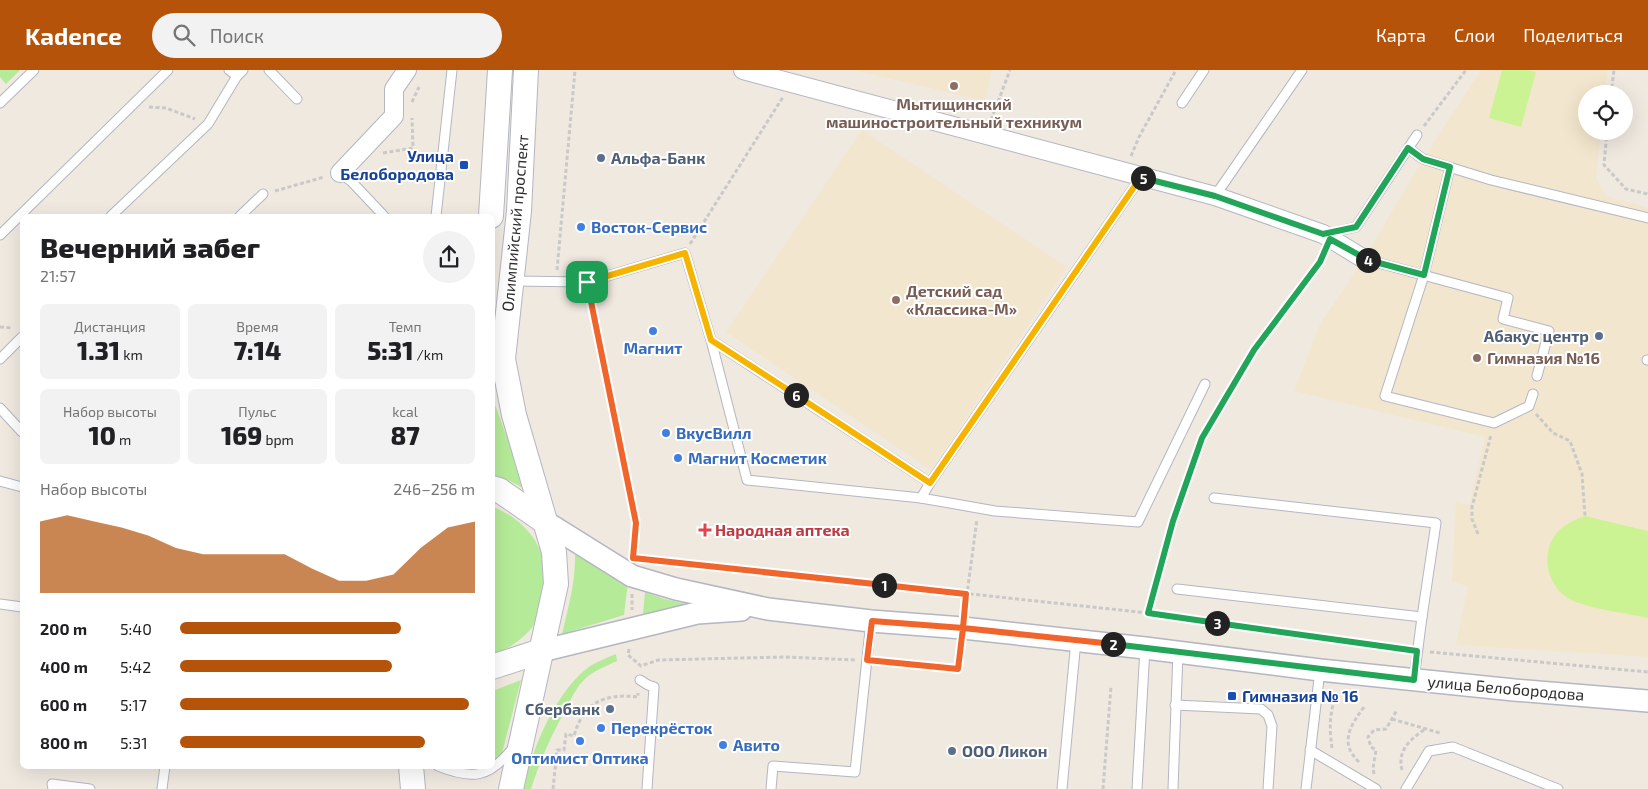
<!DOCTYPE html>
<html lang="ru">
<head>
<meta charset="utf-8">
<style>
	:root { --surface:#fff; --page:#f2f2f2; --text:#202124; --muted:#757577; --accent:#b45309 }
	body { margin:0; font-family:"Exo 2",sans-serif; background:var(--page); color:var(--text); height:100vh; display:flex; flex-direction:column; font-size:19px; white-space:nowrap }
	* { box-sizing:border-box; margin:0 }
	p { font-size:16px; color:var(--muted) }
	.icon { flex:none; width:28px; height:28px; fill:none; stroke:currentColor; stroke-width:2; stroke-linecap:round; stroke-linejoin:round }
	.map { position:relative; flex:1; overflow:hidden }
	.side { position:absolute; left:20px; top:144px; width:475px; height:555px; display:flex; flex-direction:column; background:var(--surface); border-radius:8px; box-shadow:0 5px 20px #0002 }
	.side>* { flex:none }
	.controls { position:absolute; left:1578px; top:15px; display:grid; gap:10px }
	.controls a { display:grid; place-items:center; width:55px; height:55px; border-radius:50%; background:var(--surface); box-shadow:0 5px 20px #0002; font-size:25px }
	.pin { position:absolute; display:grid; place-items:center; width:42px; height:42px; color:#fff; margin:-21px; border-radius:10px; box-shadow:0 2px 8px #0006 }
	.km { position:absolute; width:25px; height:25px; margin:-12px; border-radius:50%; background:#222; color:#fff; font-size:14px; line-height:25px; text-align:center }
	.round { display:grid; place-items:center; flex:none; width:52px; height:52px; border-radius:26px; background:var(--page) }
	.head { display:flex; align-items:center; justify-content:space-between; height:85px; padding:0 20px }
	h1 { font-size:28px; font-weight:800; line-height:38px }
	.metrics { display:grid; grid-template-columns:repeat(3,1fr); gap:8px; height:85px; padding:5px 20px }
	.metrics div { display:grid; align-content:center; border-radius:8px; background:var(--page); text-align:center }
	.metrics b { font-size:25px; font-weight:800 }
	.metrics small { font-size:14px; font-weight:400 }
	.metrics p { font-size:14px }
	.chart { height:140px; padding:10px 20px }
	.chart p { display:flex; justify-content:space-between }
	.chart svg { width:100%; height:90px; margin-top:5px; fill:var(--accent); opacity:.7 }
	ul { padding:0 20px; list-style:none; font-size:16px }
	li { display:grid; grid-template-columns:80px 60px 1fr; align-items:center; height:38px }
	li i { height:12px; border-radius:6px; background:var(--accent) }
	header { display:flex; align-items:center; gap:30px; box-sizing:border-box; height:70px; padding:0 25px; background:var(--accent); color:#fff }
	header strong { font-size:24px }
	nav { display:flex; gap:28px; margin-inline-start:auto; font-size:18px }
	.search { width:350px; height:45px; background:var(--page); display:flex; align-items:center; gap:12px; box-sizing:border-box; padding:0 18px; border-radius:28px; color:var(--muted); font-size:19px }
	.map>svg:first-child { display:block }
</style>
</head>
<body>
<header>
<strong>Kadence</strong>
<div class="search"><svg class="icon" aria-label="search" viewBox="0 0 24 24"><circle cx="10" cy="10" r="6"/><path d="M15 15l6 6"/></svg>Поиск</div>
<nav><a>Карта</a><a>Слои</a><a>Поделиться</a></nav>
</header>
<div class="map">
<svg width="1648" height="719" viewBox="0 0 1648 719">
	<rect width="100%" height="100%" fill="#f0e9e0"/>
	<g fill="#f3e6ce">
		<polygon points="854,0 992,0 985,31"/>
		<polygon points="1481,0 1608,0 1605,24 1586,24 1586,61 1601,61 1596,107 1606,126 1648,138 1648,587 1456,575 1468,517 1452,511 1456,431 1469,436 1485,367 1294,321 1320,254 1364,189 1423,89"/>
		<polygon points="862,60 1067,197 931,400 726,262"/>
	</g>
	<g fill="#b5eb98">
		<polygon points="0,0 20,0 6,14 0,7"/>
		<polygon points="492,330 496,337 525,419 508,410 493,405"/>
		<path d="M493,437C506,442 517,449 527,460C551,485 553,534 530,560C519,572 507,579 493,586Z"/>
		<path d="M575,480L628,512L624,545L562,564C569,534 576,511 575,480Z"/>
		<polygon points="645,522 664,529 687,534 687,538 643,544"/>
		<path d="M616,584L617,591C606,596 595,600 586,608C577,616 572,627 567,637C552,664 540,690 531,719H523C532,680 554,626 585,600C593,593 606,588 616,584Z"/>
		<polygon points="521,610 502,683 496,691 493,693 493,621"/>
	</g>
	<g fill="#cbf393">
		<polygon points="1502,0 1528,0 1536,2 1521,57 1489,48"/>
		<path d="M1585,446L1648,461V548C1625,543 1597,540 1576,532C1554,524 1543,499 1549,478C1554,460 1568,452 1585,446Z"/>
	</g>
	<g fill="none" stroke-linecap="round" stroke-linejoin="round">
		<defs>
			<g id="service">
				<polyline points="229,0 237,6 243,0"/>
				<polyline points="269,0 297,29"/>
				<polyline points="0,33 34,0"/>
				<polyline points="1182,33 1204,0"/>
				<polyline points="1408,78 1423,89 1491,110 1648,148"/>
				<polyline points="1450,97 1424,205 1385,326 1494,353 1529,336 1533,324"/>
				<polyline points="340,103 351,111 384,146"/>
				<polyline points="1215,126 1302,0"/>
				<polyline points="111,146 208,54 237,6"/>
				<polyline points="240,146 263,124"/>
				<polyline points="436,146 452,0"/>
				<polyline points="1326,164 1356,157 1417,65"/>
				<polyline points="0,165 168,0"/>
				<polyline points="1364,189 1508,228 1503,249 1549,261 1537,306"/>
				<polyline points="513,211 587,212 685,183 711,270 930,413 1141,107"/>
				<polyline points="711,270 747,410 921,428 930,413"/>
				<polyline points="0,289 22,267"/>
				<polyline points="1647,290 1648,290"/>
				<polyline points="0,338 22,362"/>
				<polyline points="0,411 22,417"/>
				<polyline points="921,428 995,441 1138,452 1205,314"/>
				<polyline points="1214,428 1436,453 1422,547"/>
				<polyline points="1177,519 1422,547 1414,609"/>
				<polyline points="0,534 22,537"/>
				<polyline points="640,610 648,615 654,617 647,719"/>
				<polyline points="1175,635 1261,639 1268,645 1272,656 1268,719"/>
				<polyline points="1310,680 1376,719"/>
				<path d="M438,696C473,710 489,708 513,678"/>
				<polyline points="53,719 52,714 90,719"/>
				<polyline points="162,719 165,696"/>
				<polyline points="771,719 773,696 855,702 871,551"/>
				<polyline points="1062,719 1076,570"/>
				<polyline points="1137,719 1145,578"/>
				<polyline points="1173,719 1178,582"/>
				<polyline points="1306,719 1320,600"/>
				<polyline points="1406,719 1429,681 1453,677 1558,719"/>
			</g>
			<g id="minor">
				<polyline points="743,0 1215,126 1323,164 1364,189"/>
				<polyline points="340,103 394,46 394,19 407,0"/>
			</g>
			<g id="tertiary">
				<polyline points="544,451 632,506 676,519 768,539 871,551 963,558 1145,578 1320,600 1514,620 1648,631"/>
				<polyline points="541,581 697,543 741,540"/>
			</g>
			<g id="secondary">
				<polyline points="491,146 500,0"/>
				<polyline points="492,418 499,420 544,451"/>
				<polyline points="492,597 541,581"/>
				<polyline points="411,696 413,719"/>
				<polyline points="511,719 556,514 554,482 514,345 503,289 519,141 526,0"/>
			</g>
		</defs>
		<use href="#service" stroke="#b4b6c2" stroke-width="11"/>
		<use href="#minor" stroke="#b4b6c2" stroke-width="20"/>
		<use href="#tertiary" stroke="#b4b6c2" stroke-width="24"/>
		<use href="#secondary" stroke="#b4b6c2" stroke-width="26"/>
		<g stroke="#c9c9c9" stroke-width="3" stroke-dasharray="4 2.5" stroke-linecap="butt">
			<polyline points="1611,24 1614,0"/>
			<polyline points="412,32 419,17"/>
			<polyline points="149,37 166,38 195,49"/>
			<polyline points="991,50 1010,0"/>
			<polyline points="1424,56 1466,0"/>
			<polyline points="1607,61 1604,95 1626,119 1648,124"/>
			<polyline points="383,83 413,78 412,48"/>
			<polyline points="1131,86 1139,67 1176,0"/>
			<polyline points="275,121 324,107"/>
			<polyline points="690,174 783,27"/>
			<polyline points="557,200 575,0"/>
			<polyline points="589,224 636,453 633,485"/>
			<polyline points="0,257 12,258"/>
			<polyline points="1536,344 1553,363 1570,371 1582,404 1585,446"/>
			<polyline points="1478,464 1472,449 1472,437 1491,365"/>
			<polyline points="653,490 1148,543 1406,580"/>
			<polyline points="632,524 632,540"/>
			<polyline points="965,539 977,449"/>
			<polyline points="1148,543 1173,451 1202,369 1254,280 1320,192 1324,184"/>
			<polyline points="629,579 628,585 641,596 658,590 785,587 856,590"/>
			<polyline points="1430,582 1648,602"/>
			<polyline points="879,592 958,599 961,575"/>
			<polyline points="1392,649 1440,663"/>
			<path d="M1332,678C1330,663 1329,650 1333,635"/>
			<path d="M1359,692C1339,673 1350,656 1364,637"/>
			<path d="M1402,700C1397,680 1410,670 1425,659"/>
			<polyline points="1374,704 1373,698 1376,680 1371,677 1368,667 1374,660 1386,659 1397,640"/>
			<path d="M553,719L557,680H564L566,664L574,666C583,632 605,623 638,627V623"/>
			<polyline points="1103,719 1111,616"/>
		</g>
		<use href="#service" stroke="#fff" stroke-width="9"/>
		<use href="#minor" stroke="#fff" stroke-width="18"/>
		<use href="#tertiary" stroke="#fff" stroke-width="21"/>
		<use href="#secondary" stroke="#fff" stroke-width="24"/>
	</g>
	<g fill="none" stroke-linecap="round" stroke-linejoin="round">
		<defs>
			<polyline id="split-1" points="587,212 636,453 633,488 884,515"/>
			<polyline id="split-2" points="884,515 966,524 963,558 872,551 867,590 958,599 963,558 1113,574"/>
			<polyline id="split-3" points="1113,574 1414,610 1417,581 1217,553"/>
			<polyline id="split-4" points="1217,553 1148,543 1173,451 1202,368 1254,280 1320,192 1330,169 1368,190"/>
			<polyline id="split-5" points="1143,108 1215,126 1323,164 1356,157 1408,78 1423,89 1450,97 1424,205 1368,190"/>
			<polyline id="split-6" points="796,325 930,413 1141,107 1143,108"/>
			<polyline id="split-7" points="587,212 685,183 711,270 796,325"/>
		</defs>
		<use href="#split-1" stroke="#fff" stroke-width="10"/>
		<use href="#split-2" stroke="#fff" stroke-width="10"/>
		<use href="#split-3" stroke="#fff" stroke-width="10"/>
		<use href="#split-4" stroke="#fff" stroke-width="10"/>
		<use href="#split-5" stroke="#fff" stroke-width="10"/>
		<use href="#split-6" stroke="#fff" stroke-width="10"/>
		<use href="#split-7" stroke="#fff" stroke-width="10"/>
		<use href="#split-1" stroke="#f0652b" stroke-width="6"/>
		<use href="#split-2" stroke="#f0652b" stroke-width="6"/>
		<use href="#split-3" stroke="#22a559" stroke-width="6"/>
		<use href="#split-4" stroke="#22a559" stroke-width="6"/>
		<use href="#split-5" stroke="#22a559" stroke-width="6"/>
		<use href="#split-6" stroke="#f5b400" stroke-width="6"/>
		<use href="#split-7" stroke="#f5b400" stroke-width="6"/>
	</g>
	<g fill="#8d6e63" stroke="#fff" stroke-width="2">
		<circle cx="954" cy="16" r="5"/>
		<circle cx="896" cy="230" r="5"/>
		<circle cx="1477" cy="288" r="5"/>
	</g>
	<g fill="#5c6f8a" stroke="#fff" stroke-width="2">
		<circle cx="601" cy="88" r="5"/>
		<circle cx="1599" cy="266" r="5"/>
		<circle cx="610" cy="639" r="5"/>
		<circle cx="952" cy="681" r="5"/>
	</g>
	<g fill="#1a4fb4" stroke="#fff" stroke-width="2">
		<rect x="459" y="90" width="10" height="10" rx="2.5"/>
		<rect x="1227" y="621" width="10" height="10" rx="2.5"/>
	</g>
	<g fill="#3f7fe0" stroke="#fff" stroke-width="2">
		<circle cx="581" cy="157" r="5"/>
		<circle cx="653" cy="261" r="5"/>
		<circle cx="666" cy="363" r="5"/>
		<circle cx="678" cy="388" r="5"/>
		<circle cx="601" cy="658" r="5"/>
		<circle cx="580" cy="671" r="5"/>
		<circle cx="723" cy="675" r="5"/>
	</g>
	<path fill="#e0444e" stroke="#fff" stroke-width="2" d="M702.5 452.5h5v5h5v5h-5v5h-5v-5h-5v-5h5z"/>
	<g text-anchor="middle" stroke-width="4" stroke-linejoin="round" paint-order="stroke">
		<g font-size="16" font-weight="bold" fill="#785e54" stroke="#fff" text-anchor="start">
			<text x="954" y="40" text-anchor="middle">Мытищинский<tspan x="954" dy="18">машиностроительный техникум</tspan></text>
			<text x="906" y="227">Детский сад<tspan x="906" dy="18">«Классика-М»</tspan></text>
			<text x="1487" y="294">Гимназия №16</text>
		</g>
		<g font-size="16" font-weight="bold" fill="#164399" stroke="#fff" text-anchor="end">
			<text x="454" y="92">Улица<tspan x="454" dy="18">Белобородова</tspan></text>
			<text x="1242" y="632" text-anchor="start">Гимназия № 16</text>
		</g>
		<g font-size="16" font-weight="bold" fill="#4e5e75" stroke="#fff" text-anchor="start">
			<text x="611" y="94">Альфа-Банк</text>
			<text x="1589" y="272" text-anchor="end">Абакус центр</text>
			<text x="600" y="645" text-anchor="end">Сбербанк</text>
			<text x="962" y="687">ООО Ликон</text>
		</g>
		<g font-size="16" fill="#2e2e2e" stroke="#fff">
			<text transform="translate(515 153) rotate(-85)" y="6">Олимпийский проспект</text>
			<text transform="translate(1506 618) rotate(5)" y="6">улица Белобородова</text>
		</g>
		<g font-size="16" font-weight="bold" fill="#366cbe" stroke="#fff" text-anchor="start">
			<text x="591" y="163">Восток-Сервис</text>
			<text x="653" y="284" text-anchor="middle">Магнит</text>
			<text x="676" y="369">ВкусВилл</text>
			<text x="688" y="394">Магнит Косметик</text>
			<text x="611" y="664">Перекрёсток</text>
			<text x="733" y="681">Авито</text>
			<text x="580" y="694" text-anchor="middle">Оптимист Оптика</text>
		</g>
		<g font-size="16" font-weight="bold" fill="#be3a42" stroke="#fff" text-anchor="start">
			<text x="715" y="466">Народная аптека</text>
		</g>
	</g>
</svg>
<div class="controls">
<a><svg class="icon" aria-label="locate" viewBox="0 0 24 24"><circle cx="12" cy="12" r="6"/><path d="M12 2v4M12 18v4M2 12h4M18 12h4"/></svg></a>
</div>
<div class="pin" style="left:587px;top:212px;background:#1e9e55"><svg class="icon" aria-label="arrive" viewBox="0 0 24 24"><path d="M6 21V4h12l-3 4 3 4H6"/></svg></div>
<b class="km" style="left:884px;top:515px">1</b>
<b class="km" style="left:1113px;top:574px">2</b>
<b class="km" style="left:1217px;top:553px">3</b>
<b class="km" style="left:1368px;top:190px">4</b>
<b class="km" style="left:1143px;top:108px">5</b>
<b class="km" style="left:796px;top:325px">6</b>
<section class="side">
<div class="head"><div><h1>Вечерний забег</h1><p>21:57</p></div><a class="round"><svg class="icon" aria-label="share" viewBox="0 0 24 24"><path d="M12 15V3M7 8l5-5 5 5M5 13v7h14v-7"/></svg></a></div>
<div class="metrics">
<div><p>Дистанция</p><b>1.31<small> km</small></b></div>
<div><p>Время</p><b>7:14</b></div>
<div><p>Темп</p><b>5:31<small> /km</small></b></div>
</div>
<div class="metrics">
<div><p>Набор высоты</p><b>10<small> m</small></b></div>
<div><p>Пульс</p><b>169<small> bpm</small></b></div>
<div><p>kcal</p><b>87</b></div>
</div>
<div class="chart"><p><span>Набор высоты</span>246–256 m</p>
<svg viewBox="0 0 160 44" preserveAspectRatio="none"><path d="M0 44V9L10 6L20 9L30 12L40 16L50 22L60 25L70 25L80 25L90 25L100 32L110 38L120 38L130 35L140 22L150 12L160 9V44z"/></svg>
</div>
<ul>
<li><b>200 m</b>5:40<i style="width:75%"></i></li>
<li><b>400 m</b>5:42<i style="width:72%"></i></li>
<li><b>600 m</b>5:17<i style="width:98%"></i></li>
<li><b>800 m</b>5:31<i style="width:83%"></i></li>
</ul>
</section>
</div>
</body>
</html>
